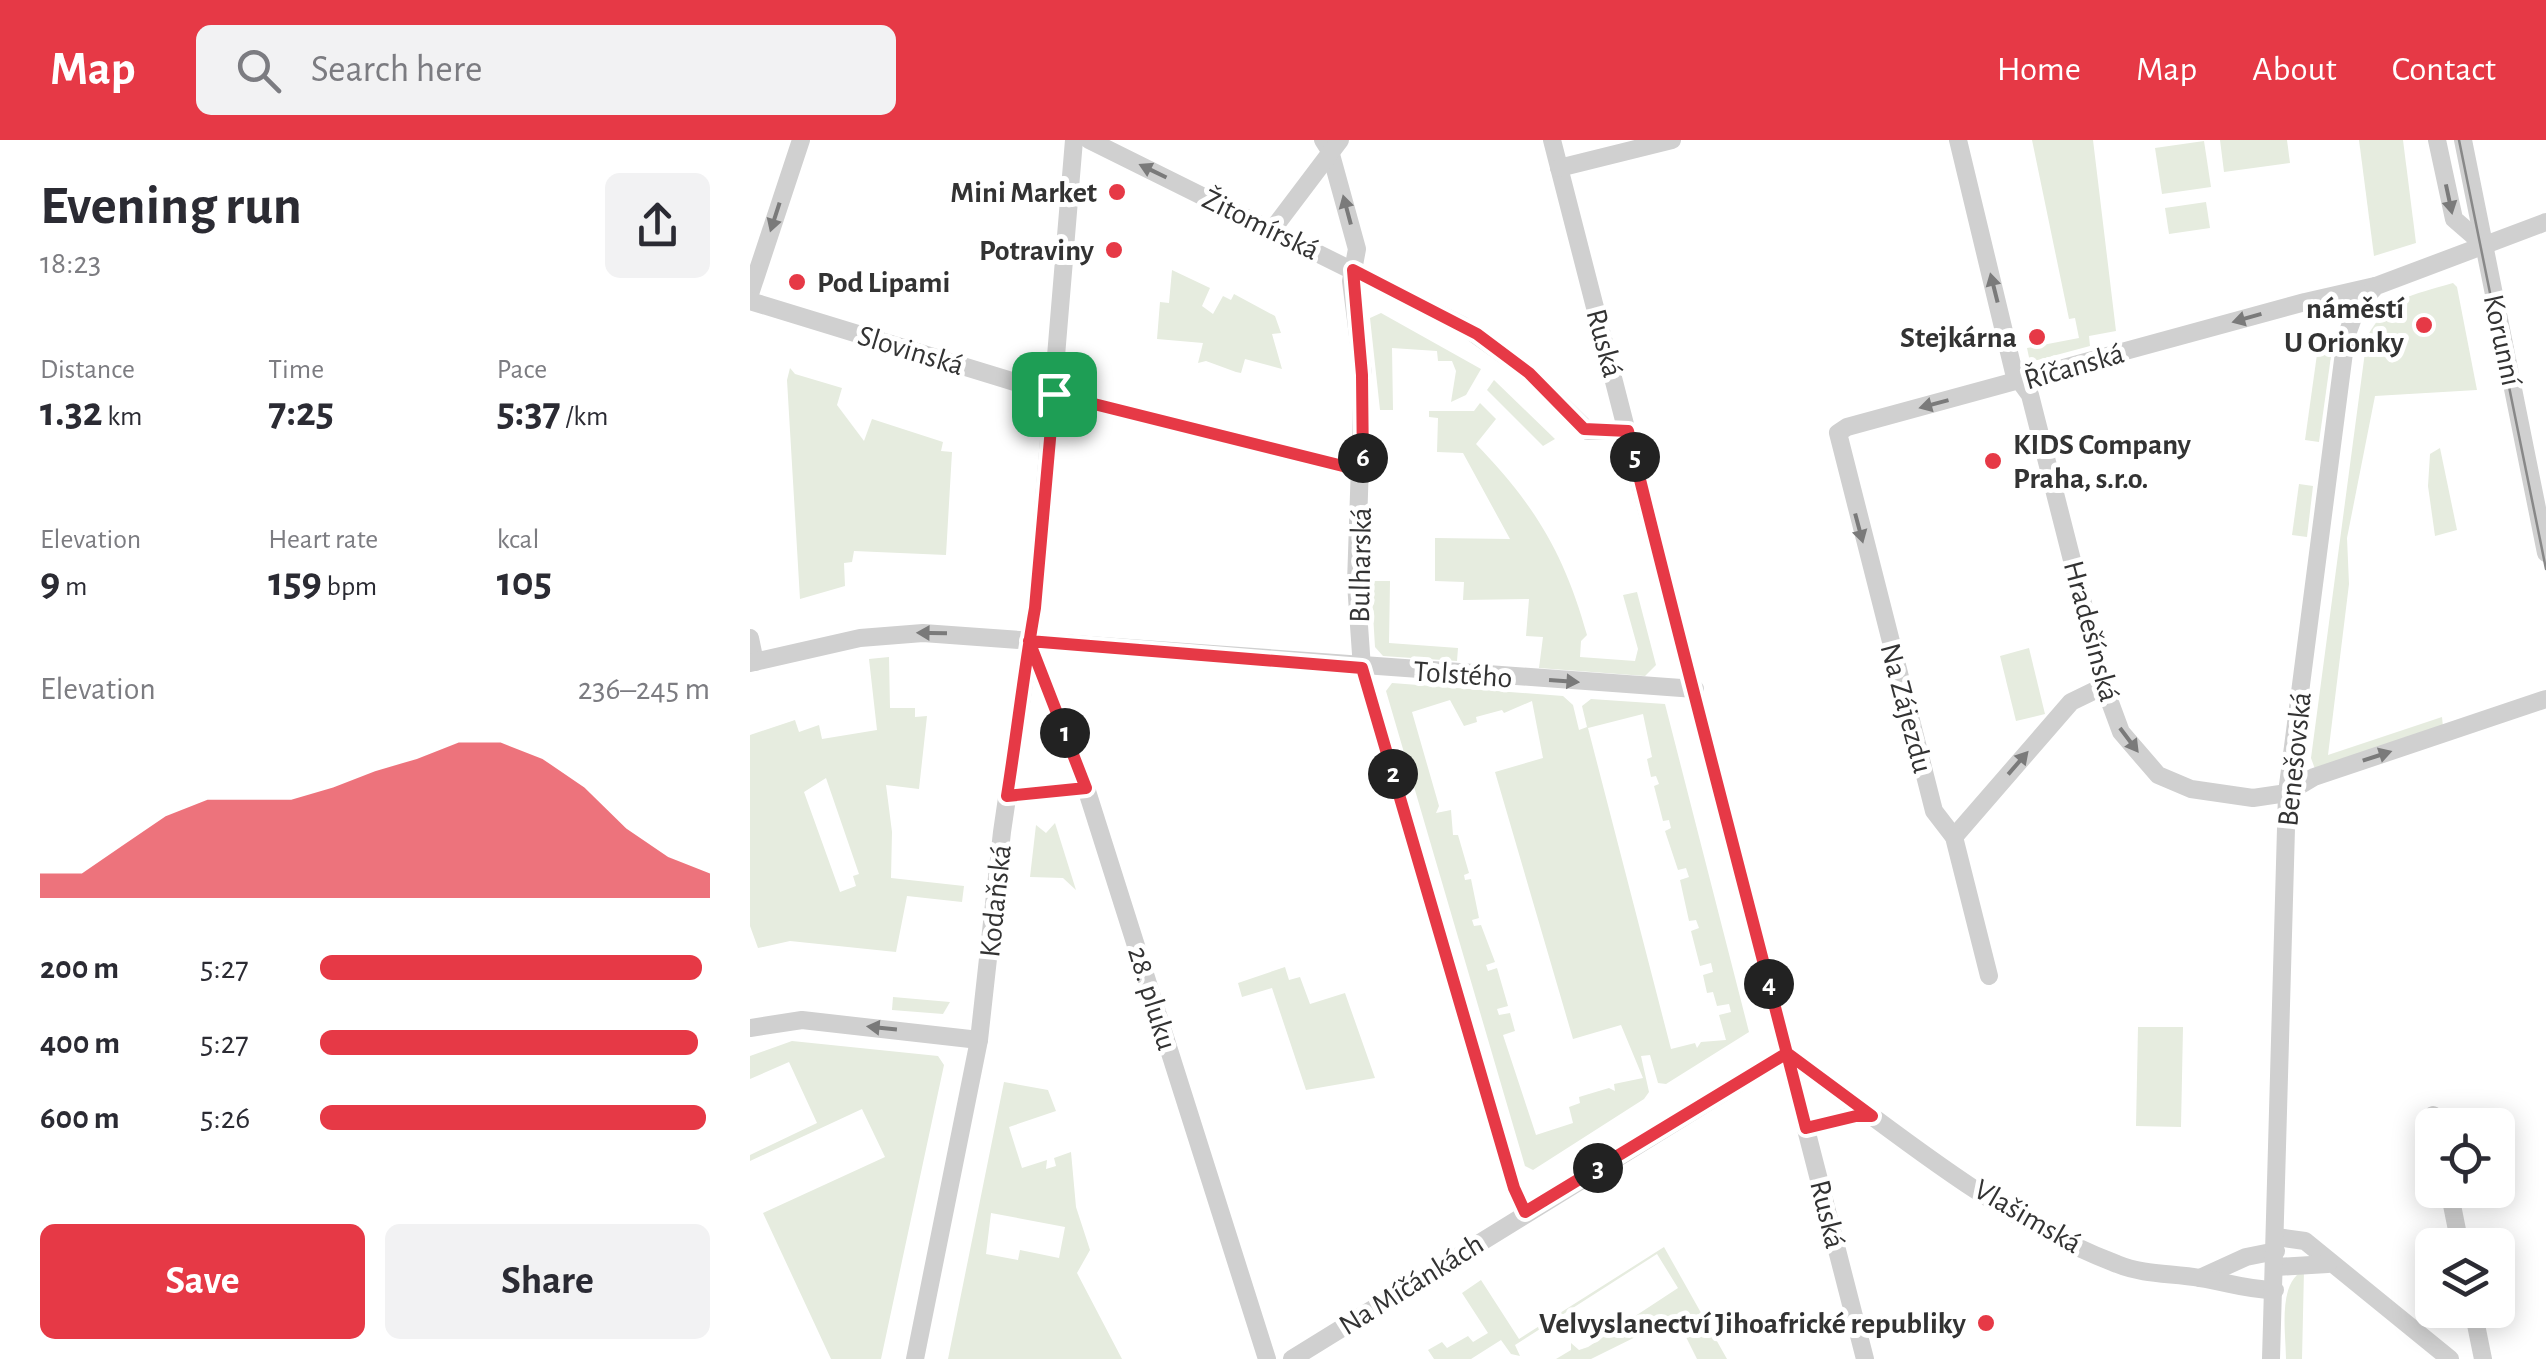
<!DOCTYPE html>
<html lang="en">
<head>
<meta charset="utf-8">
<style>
	:root { --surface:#fff; --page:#f2f2f3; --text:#2b2b33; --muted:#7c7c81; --accent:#e63946 }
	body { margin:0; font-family:"Alegreya Sans",sans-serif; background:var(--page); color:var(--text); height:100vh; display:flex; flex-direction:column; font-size:38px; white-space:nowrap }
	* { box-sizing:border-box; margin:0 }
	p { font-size:32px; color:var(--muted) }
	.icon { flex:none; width:55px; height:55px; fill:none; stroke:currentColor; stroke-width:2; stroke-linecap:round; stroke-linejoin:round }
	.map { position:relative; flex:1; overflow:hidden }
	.details { display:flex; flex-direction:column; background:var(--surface); width:750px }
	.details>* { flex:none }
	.tools { position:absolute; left:1665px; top:968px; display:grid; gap:20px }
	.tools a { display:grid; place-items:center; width:100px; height:100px; border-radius:15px; background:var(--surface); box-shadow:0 5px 25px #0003; font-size:50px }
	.pin { position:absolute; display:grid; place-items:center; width:85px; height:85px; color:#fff; margin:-42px; border-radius:20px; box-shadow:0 5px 15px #0006 }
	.km { position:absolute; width:50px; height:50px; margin:-25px; border-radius:50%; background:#222; color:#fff; font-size:28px; line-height:50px; text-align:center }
	.round { display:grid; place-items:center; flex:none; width:105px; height:105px; border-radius:15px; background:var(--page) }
	.overview { display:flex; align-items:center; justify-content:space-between; height:170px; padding:0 40px }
	h1 { font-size:55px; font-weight:700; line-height:75px }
	.metrics { display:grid; grid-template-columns:repeat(3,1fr); gap:15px; height:170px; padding:10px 40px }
	.metrics div { display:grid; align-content:center }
	.metrics b { font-size:42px; font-weight:700 }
	.metrics small { font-size:28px; font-weight:400 }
	.metrics p { font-size:28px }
	.chart { height:280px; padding:20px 40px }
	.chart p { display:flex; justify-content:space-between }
	.chart svg { width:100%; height:180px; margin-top:10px; fill:var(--accent); opacity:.7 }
	.button { display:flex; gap:20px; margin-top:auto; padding:20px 40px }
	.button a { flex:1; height:115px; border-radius:15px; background:var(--accent); color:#fff; font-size:40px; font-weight:700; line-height:115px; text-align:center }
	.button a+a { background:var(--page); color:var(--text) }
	ul { padding:0 40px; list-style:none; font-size:32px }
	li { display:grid; grid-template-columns:160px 120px 1fr; align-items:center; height:75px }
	li i { height:25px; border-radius:12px; background:var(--accent) }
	header { display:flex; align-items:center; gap:60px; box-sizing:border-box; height:140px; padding:0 50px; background:var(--accent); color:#fff }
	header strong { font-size:48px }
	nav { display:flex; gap:55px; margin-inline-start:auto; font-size:35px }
	.search { width:700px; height:90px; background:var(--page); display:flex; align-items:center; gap:25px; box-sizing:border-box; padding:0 35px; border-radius:15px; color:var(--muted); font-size:38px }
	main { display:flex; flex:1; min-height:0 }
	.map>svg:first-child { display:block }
</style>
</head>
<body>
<header>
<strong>Map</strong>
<div class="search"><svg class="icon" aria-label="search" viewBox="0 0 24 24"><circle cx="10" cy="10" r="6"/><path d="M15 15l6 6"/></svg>Search here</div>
<nav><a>Home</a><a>Map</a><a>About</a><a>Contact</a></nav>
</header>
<main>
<section class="details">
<div class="overview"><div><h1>Evening run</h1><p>18:23</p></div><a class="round"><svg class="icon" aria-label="share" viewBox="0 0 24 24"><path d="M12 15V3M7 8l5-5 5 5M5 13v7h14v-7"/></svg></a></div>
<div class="metrics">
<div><p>Distance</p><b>1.32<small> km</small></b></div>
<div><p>Time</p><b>7:25</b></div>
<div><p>Pace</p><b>5:37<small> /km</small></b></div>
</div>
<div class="metrics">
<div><p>Elevation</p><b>9<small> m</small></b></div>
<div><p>Heart rate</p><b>159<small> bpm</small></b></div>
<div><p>kcal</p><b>105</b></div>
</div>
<div class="chart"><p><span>Elevation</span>236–245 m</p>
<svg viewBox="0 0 160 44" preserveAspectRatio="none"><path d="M0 44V38L10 38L20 31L30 24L40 20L50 20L60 20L70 17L80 13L90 10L100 6L110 6L120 10L130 17L140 27L150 34L160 38V44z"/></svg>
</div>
<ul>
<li><b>200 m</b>5:27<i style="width:98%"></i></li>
<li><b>400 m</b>5:27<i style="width:97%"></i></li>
<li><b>600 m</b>5:26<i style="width:99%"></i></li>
</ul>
<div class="button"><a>Save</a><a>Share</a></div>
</section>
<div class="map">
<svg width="1796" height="1219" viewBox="0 0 1796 1219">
	<rect width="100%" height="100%" fill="#fff"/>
	<g fill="#e6ecdf" fill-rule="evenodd">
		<polygon points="1282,0 1343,0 1366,191 1339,196 1340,206 1280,222 1277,208 1329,198 1325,178 1319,179"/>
		<polygon points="1470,0 1537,0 1540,23 1474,32"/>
		<polygon points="1609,0 1653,0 1666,103 1624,116"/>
		<polygon points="1454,1 1461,47 1412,54 1405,8"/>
		<polygon points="1456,62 1460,88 1419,94 1415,68"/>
		<polygon points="422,130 460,148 452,166 463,174 473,156 481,160 484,154 525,176 531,193 522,194 532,229 495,219 491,233 486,232 456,221 448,223 453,203 407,199 410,162 419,163"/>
		<path d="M1703,143L1707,147L1727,250L1625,256L1597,398L1599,444L1578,615L1692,577L1693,587L1565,629L1561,618L1617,197C1640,156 1660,156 1703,143Z"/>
		<polygon points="631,173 731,229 716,255 701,262 706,231 702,221 688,221 687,211 642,208 643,270 630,270 620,178"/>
		<polygon points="1569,200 1583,202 1569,302 1555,300"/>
		<polygon points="40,228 45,234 92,248 87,265 114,301 122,279 193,302 191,311 202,312 196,415 104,411 102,422 94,423 95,446 50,459 37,240"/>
		<polygon points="744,240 805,299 793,306 737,250"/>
		<path d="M730,263L746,279L726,304C783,363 814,412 837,495L831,501L830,517L885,521L888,509L873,455L887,452L906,525L895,536L789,528L793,497L776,496L779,459L713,460L714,442L685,441V398L760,399L713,313L687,312L688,278L679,277V271H724Z"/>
		<polygon points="1690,308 1707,390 1685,396 1678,346 1680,314"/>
		<polygon points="1549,344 1563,346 1557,397 1542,395"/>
		<polygon points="621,441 640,441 639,503 708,508 707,521 633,516 625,507"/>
		<polygon points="1279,508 1295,574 1266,581 1250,516"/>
		<path d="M139,517L140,568H165V577L177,576L169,649L136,645L142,692L141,738L214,746L212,762L157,756L146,812L40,801L8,808L0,786V595L45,580L49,592L69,585L72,599L127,590L119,519ZM76,638L109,734L103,736L106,746L90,752L54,652Z"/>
		<path d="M642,543L813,556L823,565L829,590L837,587L832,566L841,559L915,564L999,892L916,944L908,943L900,915L891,916L899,952L894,959L783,1030L775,1026L636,551ZM700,560L714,586L727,582L726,577L752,570L754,573L782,561L793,618L745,632L823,899L871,885L893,938L864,944L865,951L859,948L829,957L830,963L819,967L823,983L786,995L753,895L765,891L760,873L749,875L747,869L758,866L747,828L738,831L736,825L745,822L731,785L724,786L722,780L729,778L721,739L715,740L714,735L719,733L708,695H703L701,670L686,673L689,666L662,572ZM893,574L902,617L897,619L901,637L906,636L909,644L904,646L913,681L919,680L921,688L915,691L928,730L936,728L939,737L930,740L939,781L946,780L949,788L941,791L950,826L961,823L963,832L953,835L957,853L963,852L967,866L979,864L981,872L969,875L976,900L951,902L947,908L945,903L921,909L838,588Z"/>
		<polygon points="305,683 326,750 313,738 280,737 286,685 296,693"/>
		<polygon points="535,827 539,840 550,837 560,864 595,853 625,938 556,950 522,848 492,857 488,843"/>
		<polygon points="143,857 200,862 193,874 142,870"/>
		<polygon points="1388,887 1433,887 1431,987 1386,986"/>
		<polygon points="42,901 188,916 194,925 131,1219 81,1219 13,1073 135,1017 112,969 0,1021 0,1015 67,983 39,922 0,939 0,916"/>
		<path d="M254,942L298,950L306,971L259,987L272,1028L297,1020L296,1029L306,1026L304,1018L321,1012L326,1067L340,1110L327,1133L372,1219H198ZM241,1073L315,1087L309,1118L270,1110L268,1120L236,1114Z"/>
		<polygon points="914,1107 977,1219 947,1219 928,1181 930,1175 841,1219 806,1219 821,1210 821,1203 829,1210 838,1207 928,1148 907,1114 765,1205 770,1216 761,1214 751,1200 721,1219 684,1219 678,1210 692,1202 697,1208 718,1196 723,1202 738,1193 712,1153 731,1140 769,1199"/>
		<path d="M1554,1130L1552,1219H1536C1536,1193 1527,1143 1554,1130Z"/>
	</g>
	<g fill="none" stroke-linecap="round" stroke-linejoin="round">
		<g stroke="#d0d0d0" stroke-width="18">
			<polyline points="339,0 712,185 779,233 838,291 878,291"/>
			<polyline points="573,0 580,11 607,109 601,141 613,235 606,443 612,528 764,1049 775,1072"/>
			<polyline points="802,0 1115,1219"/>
			<polyline points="1208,0 1264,233 1280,255 1354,546 1371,592 1408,635 1441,649 1503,658 1537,653 1564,637 1796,559"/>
			<polyline points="1687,0 1704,79 1734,105"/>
			<polyline points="1713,0 1796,413"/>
			<polyline points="809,28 922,0"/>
			<polyline points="522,90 590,0"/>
			<polyline points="0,154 51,0"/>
			<polyline points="0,161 304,254 613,331"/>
			<polyline points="0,498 5,522"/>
			<polyline points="281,506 336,648 517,1219"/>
			<polyline points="0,523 110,498 173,493 945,549"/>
			<polyline points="257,656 336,648"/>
			<polyline points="1204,697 1321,562 1354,546"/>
			<polyline points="1239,836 1204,697 1184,671 1088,293 1097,287 1555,162 1625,146"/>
			<polyline points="0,888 52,880 229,900"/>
			<polyline points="1683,975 1685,985"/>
			<polyline points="1056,988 1106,975 1122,976"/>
			<polyline points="1699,1050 1710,1105"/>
			<polyline points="1527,1097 1555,1101 1700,1219"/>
			<polyline points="1526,1127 1578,1124"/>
			<polyline points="1450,1138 1496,1117 1526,1111"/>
			<polyline points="1723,1170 1733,1219"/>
			<polyline points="165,1219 229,900 252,692 285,468 324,0"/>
			<path d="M542,1219L1037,913C1142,989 1245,1078 1367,1124C1394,1135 1422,1133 1450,1138C1477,1142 1497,1150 1525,1150"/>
			<polyline points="1521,1219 1537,653 1596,197 1607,167 1626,146 1796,82"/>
		</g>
		<polyline stroke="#888" stroke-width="2.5" points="1709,0 1796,429"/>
	</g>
	<defs><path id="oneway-solid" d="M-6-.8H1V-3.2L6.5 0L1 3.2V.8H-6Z" transform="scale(2.5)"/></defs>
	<g fill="#7a7a7a">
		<use href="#oneway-solid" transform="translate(403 31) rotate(-154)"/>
		<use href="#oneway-solid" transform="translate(1699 59) rotate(78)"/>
		<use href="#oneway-solid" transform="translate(597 70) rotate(-105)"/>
		<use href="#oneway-solid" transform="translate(25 77) rotate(108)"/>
		<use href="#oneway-solid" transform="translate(1244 148) rotate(-104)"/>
		<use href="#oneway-solid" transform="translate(1497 178) rotate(164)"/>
		<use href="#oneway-solid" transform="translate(1184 264) rotate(165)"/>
		<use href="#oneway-solid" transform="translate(1109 388) rotate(75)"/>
		<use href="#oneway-solid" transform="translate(182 493) rotate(-179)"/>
		<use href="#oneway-solid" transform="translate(814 541) rotate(4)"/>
		<use href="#oneway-solid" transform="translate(1379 600) rotate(53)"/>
		<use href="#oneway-solid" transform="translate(1627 616) rotate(-18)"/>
		<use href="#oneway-solid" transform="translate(1268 623) rotate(-49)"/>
		<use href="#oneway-solid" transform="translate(132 888) rotate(-174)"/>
	</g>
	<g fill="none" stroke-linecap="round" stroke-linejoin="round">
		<defs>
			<path id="route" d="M304,254L285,468C274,530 267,593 257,656L336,648L279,501L612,528L764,1048L775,1072L1037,913L1122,976H1106L1056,988C997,756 935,524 878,291L834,289L779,233L727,194L603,130L612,235L613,331L304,254"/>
		</defs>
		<use href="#route" stroke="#fff" stroke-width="20"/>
		<use href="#route" stroke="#e63946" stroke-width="12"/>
	</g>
	<g fill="#e63946" stroke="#fff" stroke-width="4">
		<circle cx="367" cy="52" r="10"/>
		<circle cx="364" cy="110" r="10"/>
		<circle cx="47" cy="142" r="10"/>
		<circle cx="1674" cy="185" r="10"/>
		<circle cx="1287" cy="197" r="10"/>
		<circle cx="1243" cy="321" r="10"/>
		<circle cx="1236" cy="1183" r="10"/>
	</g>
	<g text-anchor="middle" stroke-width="10" stroke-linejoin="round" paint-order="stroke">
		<g font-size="30" font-weight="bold" fill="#333" stroke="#fff" text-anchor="end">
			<text x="347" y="62">Mini Market</text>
			<text x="344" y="120">Potraviny</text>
			<text x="67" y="152" text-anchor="start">Pod Lipami</text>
			<text x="1654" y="178">náměstí<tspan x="1654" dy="34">U Orionky</tspan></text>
			<text x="1267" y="207">Stejkárna</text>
			<text x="1263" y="314" text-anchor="start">KIDS Company<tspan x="1263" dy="34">Praha, s.r.o.</tspan></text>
			<text x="1216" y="1193">Velvyslanectví Jihoafrické republiky</text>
		</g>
		<g font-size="30" fill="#333" stroke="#fff">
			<text transform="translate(511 84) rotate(26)" y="10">Žitomírská</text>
			<text transform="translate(1753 200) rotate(78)" y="10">Korunní</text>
			<text transform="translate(855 203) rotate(75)" y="10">Ruská</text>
			<text transform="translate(161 210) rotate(17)" y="10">Slovinská</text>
			<text transform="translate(1324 226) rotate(-16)" y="10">Říčanská</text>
			<text transform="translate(610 425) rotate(-89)" y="10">Bulharská</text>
			<text transform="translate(1342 491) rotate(75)" y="10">Hradešínská</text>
			<text transform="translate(713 534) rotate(4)" y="10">Tolstého</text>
			<text transform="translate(1157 568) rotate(75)" y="10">Na Zájezdu</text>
			<text transform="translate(1544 619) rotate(-84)" y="10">Benešovská</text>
			<text transform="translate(245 761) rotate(-84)" y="10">Kodaňská</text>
			<text transform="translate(403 858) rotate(73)" y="10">28. pluku</text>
			<text transform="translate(1078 1074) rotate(76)" y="10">Ruská</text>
			<text transform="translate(1278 1076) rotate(30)" y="10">Vlašimská</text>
			<text transform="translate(661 1144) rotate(-32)" y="10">Na Míčánkách</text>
		</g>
	</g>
</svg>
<div class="tools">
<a><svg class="icon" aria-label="locate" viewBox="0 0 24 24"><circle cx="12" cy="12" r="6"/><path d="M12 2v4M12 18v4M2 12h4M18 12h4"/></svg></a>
<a><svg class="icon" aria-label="layers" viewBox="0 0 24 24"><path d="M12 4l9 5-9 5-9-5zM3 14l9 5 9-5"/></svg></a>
</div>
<div class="pin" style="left:304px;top:254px;background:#1e9e55"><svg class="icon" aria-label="arrive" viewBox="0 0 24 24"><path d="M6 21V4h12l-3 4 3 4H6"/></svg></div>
<b class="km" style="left:315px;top:593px">1</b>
<b class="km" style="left:643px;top:634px">2</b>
<b class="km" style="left:848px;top:1028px">3</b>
<b class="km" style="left:1019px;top:844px">4</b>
<b class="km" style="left:885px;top:317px">5</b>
<b class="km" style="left:613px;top:318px">6</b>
</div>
</main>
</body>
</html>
